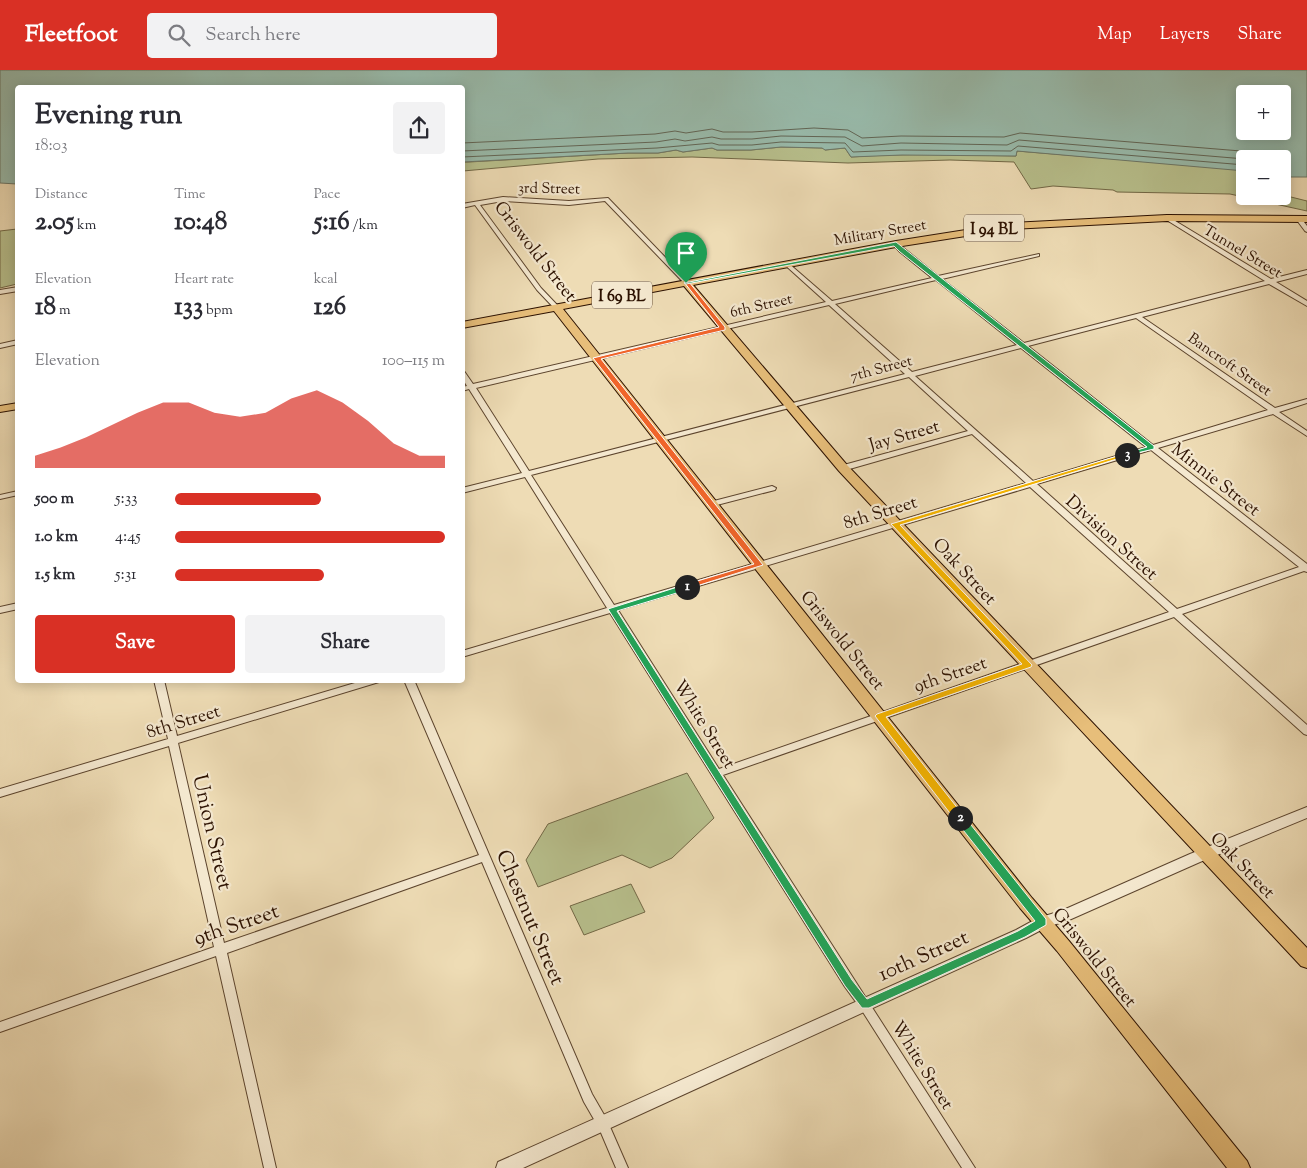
<!DOCTYPE html>
<html lang="en">
<head>
<meta charset="utf-8">
<style>
	:root { --surface:#fff; --page:#f2f2f3; --text:#2b2b33; --muted:#7c7c81; --accent:#d93025 }
	body { margin:0; font-family:"Sorts Mill Goudy",serif; background:var(--page); color:var(--text); height:100vh; display:flex; flex-direction:column; font-size:19px; white-space:nowrap }
	* { box-sizing:border-box; margin:0 }
	p { font-size:16px; color:var(--muted) }
	.icon { flex:none; width:28px; height:28px; fill:none; stroke:currentColor; stroke-width:2; stroke-linecap:round; stroke-linejoin:round }
	.map { position:relative; flex:1; overflow:hidden }
	.sheet { position:absolute; left:15px; top:15px; width:450px; height:598px; display:flex; flex-direction:column; background:var(--surface); border-radius:5px; box-shadow:0 2px 12px #0003 }
	.sheet>* { flex:none }
	.fabs { position:absolute; left:1236px; top:15px; display:grid; gap:10px }
	.fabs a { display:grid; place-items:center; width:55px; height:55px; border-radius:5px; background:var(--surface); box-shadow:0 2px 12px #0003; font-size:25px }
	.pin { position:absolute; display:grid; place-items:center; width:42px; height:42px; color:#fff; margin:-51px -21px; border-radius:50% 50% 50% 0; rotate:-45deg; box-shadow:0 0 5px #0007 }
	.pin .icon { rotate:45deg }
	.km { position:absolute; width:25px; height:25px; margin:-12px; border-radius:50%; background:#222; color:#fff; font-size:14px; line-height:25px; text-align:center }
	.round { display:grid; place-items:center; flex:none; width:52px; height:52px; border-radius:5px; background:var(--page) }
	.headline { display:flex; align-items:center; justify-content:space-between; height:85px; padding:0 20px }
	h1 { font-size:28px; font-weight:700; line-height:38px }
	.stats { display:grid; grid-template-columns:repeat(3,1fr); gap:8px; height:85px; padding:5px 20px }
	.stats div { display:grid; align-content:center }
	.stats b { font-size:25px; font-weight:700 }
	.stats small { font-size:14px; font-weight:400 }
	.stats p { font-size:14px }
	.chart { height:140px; padding:10px 20px }
	.chart p { display:flex; justify-content:space-between }
	.chart svg { width:100%; height:90px; margin-top:5px; fill:var(--accent); opacity:.7 }
	.action { display:flex; gap:10px; margin-top:auto; padding:10px 20px }
	.action a { flex:1; height:58px; border-radius:5px; background:var(--accent); color:#fff; font-size:20px; font-weight:700; line-height:58px; text-align:center }
	.action a+a { background:var(--page); color:var(--text) }
	ul { padding:0 20px; list-style:none; font-size:16px }
	li { display:grid; grid-template-columns:80px 60px 1fr; align-items:center; height:38px }
	li i { height:12px; border-radius:6px; background:var(--accent) }
	header { display:flex; align-items:center; gap:30px; box-sizing:border-box; height:70px; padding:0 25px; background:var(--accent); color:#fff }
	header strong { font-size:24px }
	nav { display:flex; gap:28px; margin-inline-start:auto; font-size:18px }
	.search { width:350px; height:45px; background:var(--page); display:flex; align-items:center; gap:12px; box-sizing:border-box; padding:0 18px; border-radius:5px; color:var(--muted); font-size:19px }
	.map>svg:first-child { display:block }
</style>
</head>
<body>
<header>
<strong>Fleetfoot</strong>
<div class="search"><svg class="icon" aria-label="search" viewBox="0 0 24 24"><circle cx="10" cy="10" r="6"/><path d="M15 15l6 6"/></svg>Search here</div>
<nav><a>Map</a><a>Layers</a><a>Share</a></nav>
</header>
<div class="map">
<svg width="1307" height="1098" viewBox="0 0 1307 1098">
	<rect width="100%" height="100%" fill="#eedcb5"/>
	<filter id="stains"><feTurbulence type="fractalNoise" baseFrequency=".004" numOctaves="4"/><feColorMatrix values="0 0 0 0 .2 0 0 0 0 .09 0 0 0 0 .02 0 0 0 .5 -.17"/></filter>
	<radialGradient id="worn" r=".72"><stop offset=".6" stop-color="#630" stop-opacity="0"/><stop offset="1" stop-color="#630" stop-opacity=".3"/></radialGradient>
	<g fill="#b8c08d" stroke="#726846">
		<path d="M781,77L823,78L825,80L845,78L851,87C905,83 961,85 1016,86L1017,81L1238,99L1245,101V126L1283,125L1307,131V141L1230,124L1117,122L1113,120L1053,116L1031,119L1014,92L950,90L848,93L692,87L598,89L463,101V92H469L628,83H658L676,80L683,82L712,78L717,80H751Z"/>
		<polygon points="17,159 17,214 0,218 0,161"/>
		<polygon points="687,703 714,748 672,788 650,798 622,785 538,817 526,790 548,754"/>
		<polygon points="631,814 645,842 584,865 570,836"/>
	</g>
	<path fill="#99bcad" stroke="#6d7868" fill-rule="evenodd" d="M0,0H1307V107H1283L1282,89H1245V101L1017,81L1016,86L902,85L851,87L845,78L825,80L822,78L781,77L751,80H717L712,78L683,82L676,80L658,83H628L463,92L462,18H18L17,114L0,113ZM1245,24H1282V61H1245Z"/>
	<g fill="none" stroke-linecap="round" stroke-linejoin="round">
		<g stroke="#626656" stroke-width="1">
			<polyline points="462,73 655,64 675,61 686,63 712,59 723,62 752,62 814,58 848,60 862,68 901,66 1004,67 1020,63 1241,81 1252,83 1259,89"/>
			<polyline points="462,81 656,72 675,69 685,71 712,67 721,69 752,69 781,66 845,67 862,76 901,73 1007,75 1019,70 1245,89"/>
			<polyline points="462,87 657,78 712,73 719,75 752,75 781,72 845,73 853,82 901,80 1011,81 1018,76 1245,95"/>
		</g>
		<defs>
			<g id="minor">
				<polygon points="503,127 569,131 608,128 690,213 685,214 605,131 569,135 503,131 480,135 541,218 560,238 557,240 555,239 537,220 475,135 462,138 462,134"/>
				<path d="M1167,146L1271,209L1307,200V204L1276,212L1307,231V236L1269,214L1142,247L1275,338L1307,329V333L1279,342L1307,361V366L1273,344L1158,378L1307,494V502L1304,501L1182,544L1307,655V665L1304,664L1174,547L723,705L975,1098H962L861,939L845,917L610,543L462,587V581L607,538L525,407L462,423V418L522,403L469,319L462,321V317L467,316L462,308V300L464,301L473,314L826,232L785,195L784,194L787,192L832,231L932,208L900,182L893,174L896,172L938,206L1039,184V186L942,209L1024,273L1265,211L1165,149L1164,148ZM936,210L1017,275L912,302L835,234ZM829,235L905,304L529,401L476,318ZM1136,248L1268,340L1153,375L1028,276ZM1021,278L1146,377L1033,411L915,306ZM909,307L968,361L840,396L839,398L840,400H846L972,364L1026,413L614,535L531,405ZM1151,380L1299,497L1177,539L1037,414ZM1030,417L1169,542L719,699L618,540Z"/>
				<polygon points="1297,148 1301,148 1307,156 1307,162 1305,161 1296,149"/>
				<polygon points="18,217 18,221 0,224 0,220"/>
				<polygon points="18,270 18,274 0,278 0,274"/>
				<polygon points="772,416 776,418 775,420 713,436 709,434 710,432"/>
				<polygon points="18,421 18,425 0,429 0,425"/>
				<polygon points="18,533 18,539 0,543 0,537"/>
				<polygon points="154,610 164,610 177,666 365,610 381,610 379,612 178,673 224,873 479,785 404,610 414,610 592,1024 607,1050 628,1098 616,1098 599,1058 584,1032 482,792 227,883 276,1098 264,1098 216,886 0,962 0,952 214,877 169,676 0,727 0,719 168,669"/>
			</g>
			<polygon id="tertiary" points="1307,737 1307,748 1200,792 1069,850 1047,857 1026,868 523,1098 496,1098 498,1092 1016,860 1038,848 1061,841 1190,784"/>
			<g id="primary">
				<polygon points="1167,145 1307,146 1307,152 1167,151 1010,159 896,177 693,215 847,395 1307,878 1307,898 1301,896 839,401 684,216 563,239 1032,828 1069,871 1247,1091 1250,1098 1227,1098 1057,881 1020,838 554,241 462,258 462,252 896,171 1010,153"/>
				<polygon points="18,333 18,339 0,342 0,336"/>
			</g>
		</defs>
		<use href="#minor" stroke="#5c442d" stroke-width="2"/>
		<use href="#tertiary" stroke="#5c442d" stroke-width="2"/>
		<use href="#primary" stroke="#2c1100" stroke-width="2"/>
		<use href="#minor" fill="#f4e8cf" fill-rule="evenodd"/>
		<use href="#tertiary" fill="#f4e8cf" fill-rule="evenodd"/>
		<use href="#primary" fill="#e7be7a" fill-rule="evenodd"/>
	</g>
	<polygon fill="#f0652b" stroke="#fff" points="684,212 689,212 725,257 725,260 601,289 763,495 687,519 683,517 684,515 754,494 593,288 719,257"/>
	<polygon fill="#22a559" stroke="#fff" points="687,514 691,517 690,519 617,541 852,910 867,929 1018,861 1035,851 956,751 956,745 963,745 1046,849 1046,855 1025,867 869,938 862,938 845,916 608,539"/>
	<polygon fill="#f5b400" stroke="#fff" points="1124,384 1130,385 900,455 1032,595 1031,597 886,647 963,745 963,751 956,751 875,646 877,644 1022,594 891,454"/>
	<polygon fill="#22a559" stroke="#fff" points="896,172 1154,376 1154,379 1124,386 1124,384 1147,377 900,182 894,176 686,214 684,213"/>
	<g text-anchor="middle" stroke-width="4.5" stroke-linejoin="round" paint-order="stroke">
		<g font-size="15" fill="#2c1100" stroke="#f4e8cf">
			<text transform="translate(549 118) rotate(1)" y="5">3rd Street</text>
			<text transform="translate(880 162) rotate(-10)" y="5">Military Street</text>
			<text transform="translate(1243 181) rotate(31)" y="5">Tunnel Street</text>
			<text transform="translate(761 235) rotate(-13)" y="5">6th Street</text>
			<text transform="translate(1230 294) rotate(35)" y="5">Bancroft Street</text>
			<text transform="translate(881 298) rotate(-15)" y="5">7th Street</text>
		</g>
		<g fill="#f4e8cf" stroke="#68523e" stroke-width="1">
			<rect x="964" y="144.5" width="60" height="27" rx="4"/>
			<rect x="592" y="211.5" width="60" height="27" rx="4"/>
		</g>
		<g font-size="16" font-weight="bold" fill="#2c1100">
			<text x="994" y="164">I 94 BL</text>
			<text x="622" y="231">I 69 BL</text>
		</g>
		<g font-size="18" fill="#2c1100" stroke="#f4e8cf">
			<text transform="translate(536 181) rotate(52)" y="6">Griswold Street</text>
			<text transform="translate(904 365) rotate(-16)" y="6">Jay Street</text>
			<text transform="translate(1216 409) rotate(38)" y="6">Minnie Street</text>
			<text transform="translate(880 442) rotate(-17)" y="6">8th Street</text>
			<text transform="translate(1112 467) rotate(42)" y="6">Division Street</text>
			<text transform="translate(965 501) rotate(47)" y="6">Oak Street</text>
			<text transform="translate(843 570) rotate(51)" y="6">Griswold Street</text>
			<text transform="translate(950 604) rotate(-19)" y="6">9th Street</text>
			<text transform="translate(183 651) rotate(-17)" y="6">8th Street</text>
			<text transform="translate(705 654) rotate(58)" y="6">White Street</text>
			<text transform="translate(1243 795) rotate(46)" y="6">Oak Street</text>
			<text transform="translate(1095 887) rotate(51)" y="6">Griswold Street</text>
			<text transform="translate(923 995) rotate(58)" y="6">White Street</text>
		</g>
		<g font-size="21" fill="#2c1100" stroke="#f4e8cf">
			<text transform="translate(213 762) rotate(77)" y="7">Union Street</text>
			<text transform="translate(531 847) rotate(67)" y="7">Chestnut Street</text>
			<text transform="translate(236 854) rotate(-19)" y="7">9th Street</text>
			<text transform="translate(923 885) rotate(-24)" y="7">10th Street</text>
		</g>
	</g>
	<rect width="100%" height="100%" filter="url(#stains)"/>
	<rect width="100%" height="100%" fill="url(#worn)"/>
</svg>
<div class="fabs">
<a>+</a>
<a>−</a>
</div>
<div class="pin" style="left:686px;top:213px;background:#1e9e55"><svg class="icon" aria-label="arrive" viewBox="0 0 24 24"><path d="M6 21V4h12l-3 4 3 4H6"/></svg></div>
<b class="km" style="left:687px;top:517px">1</b>
<b class="km" style="left:960px;top:748px">2</b>
<b class="km" style="left:1127px;top:385px">3</b>
<section class="sheet">
<div class="headline"><div><h1>Evening run</h1><p>18:03</p></div><a class="round"><svg class="icon" aria-label="share" viewBox="0 0 24 24"><path d="M12 15V3M7 8l5-5 5 5M5 13v7h14v-7"/></svg></a></div>
<div class="stats">
<div><p>Distance</p><b>2.05<small> km</small></b></div>
<div><p>Time</p><b>10:48</b></div>
<div><p>Pace</p><b>5:16<small> /km</small></b></div>
</div>
<div class="stats">
<div><p>Elevation</p><b>18<small> m</small></b></div>
<div><p>Heart rate</p><b>133<small> bpm</small></b></div>
<div><p>kcal</p><b>126</b></div>
</div>
<div class="chart"><p><span>Elevation</span>100–115 m</p>
<svg viewBox="0 0 160 44" preserveAspectRatio="none"><path d="M0 44V38L10 34L20 29L30 23L40 17L50 12L60 12L70 17L80 19L90 17L100 10L110 6L120 12L130 21L140 32L150 38L160 38V44z"/></svg>
</div>
<ul>
<li><b>500 m</b>5:33<i style="width:54%"></i></li>
<li><b>1.0 km</b>4:45<i style="width:100%"></i></li>
<li><b>1.5 km</b>5:31<i style="width:55%"></i></li>
</ul>
<div class="action"><a>Save</a><a>Share</a></div>
</section>
</div>
</body>
</html>
